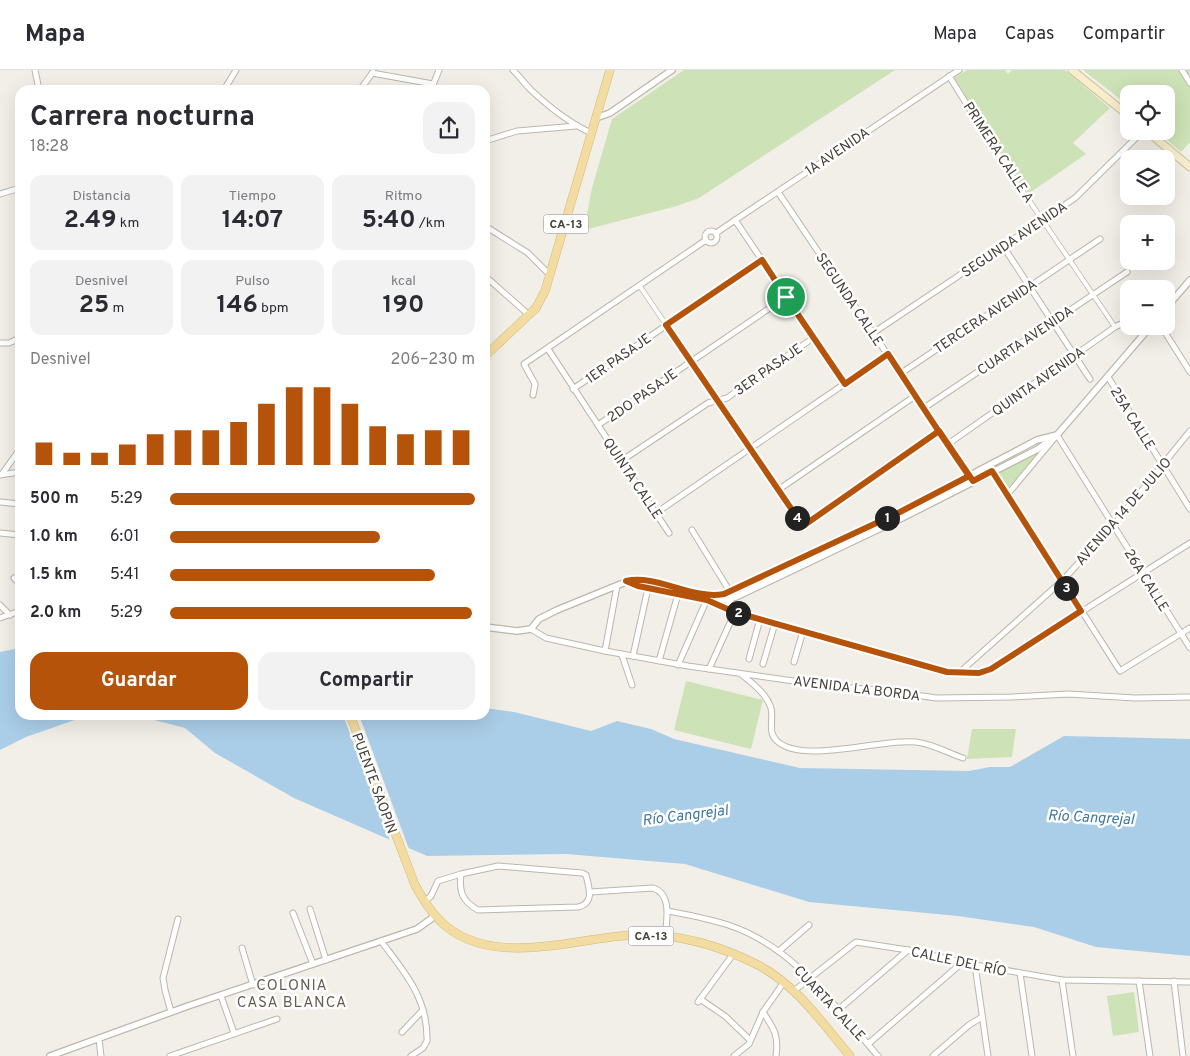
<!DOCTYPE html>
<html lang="es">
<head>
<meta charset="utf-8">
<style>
	:root { --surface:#fff; --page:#f2f2f3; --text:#2b2b33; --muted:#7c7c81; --line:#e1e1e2; --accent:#b45309 }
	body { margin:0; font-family:Overpass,sans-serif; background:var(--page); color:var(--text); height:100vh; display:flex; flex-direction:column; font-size:19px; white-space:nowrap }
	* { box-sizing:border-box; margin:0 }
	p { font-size:16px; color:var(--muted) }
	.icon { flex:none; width:28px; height:28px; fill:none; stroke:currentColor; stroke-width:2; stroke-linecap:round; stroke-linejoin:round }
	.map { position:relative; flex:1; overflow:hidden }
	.panel { position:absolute; left:15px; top:15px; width:475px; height:635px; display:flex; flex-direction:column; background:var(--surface); border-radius:15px; box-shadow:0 5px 20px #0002 }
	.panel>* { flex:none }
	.controls { position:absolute; left:1120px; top:15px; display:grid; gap:10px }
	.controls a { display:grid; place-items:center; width:55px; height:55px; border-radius:10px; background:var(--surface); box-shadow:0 5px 20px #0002; font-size:25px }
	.pin { position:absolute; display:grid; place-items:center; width:42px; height:42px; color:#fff; margin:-21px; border:2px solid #fff; border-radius:50%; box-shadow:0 1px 5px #0007 }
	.km { position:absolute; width:25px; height:25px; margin:-12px; border-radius:50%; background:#222; color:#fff; font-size:14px; line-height:25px; text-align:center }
	.round { display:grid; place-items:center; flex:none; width:52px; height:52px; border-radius:15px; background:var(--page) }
	.head { display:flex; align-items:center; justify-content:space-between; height:85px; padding:0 15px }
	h1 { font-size:28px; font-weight:700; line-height:38px }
	.figures { display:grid; grid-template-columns:repeat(3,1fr); gap:8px; height:85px; padding:5px 15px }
	.figures div { display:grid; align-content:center; border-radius:12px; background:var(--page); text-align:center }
	.figures b { font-size:25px; font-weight:700 }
	.figures small { font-size:14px; font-weight:400 }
	.figures p { font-size:14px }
	.chart { height:140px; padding:10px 15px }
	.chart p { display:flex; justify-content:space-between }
	.chart svg { width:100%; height:90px; margin-top:5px; stroke:var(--accent); stroke-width:6 }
	.cta { display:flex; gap:10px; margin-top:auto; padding:10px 15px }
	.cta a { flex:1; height:58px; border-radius:15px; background:var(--accent); color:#fff; font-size:20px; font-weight:700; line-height:58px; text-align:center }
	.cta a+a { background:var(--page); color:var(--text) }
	ul { padding:0 15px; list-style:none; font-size:16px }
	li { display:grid; grid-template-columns:80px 60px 1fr; align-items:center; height:38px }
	li i { height:12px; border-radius:6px; background:var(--accent) }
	header { display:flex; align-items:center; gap:30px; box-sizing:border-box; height:70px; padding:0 25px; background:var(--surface); border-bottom:1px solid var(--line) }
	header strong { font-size:24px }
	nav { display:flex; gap:28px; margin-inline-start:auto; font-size:18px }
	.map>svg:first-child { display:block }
</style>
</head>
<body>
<header>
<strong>Mapa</strong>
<nav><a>Mapa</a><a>Capas</a><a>Compartir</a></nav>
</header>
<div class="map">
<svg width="1190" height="986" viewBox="0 0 1190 986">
	<rect width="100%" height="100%" fill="#f2efe8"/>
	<g fill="#cde2b6">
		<polygon points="684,0 895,0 699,128 677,136 584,160 592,118 612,49"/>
		<polygon points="967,0 1005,0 1008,4 1012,0 1065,0 1110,38 1073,73 1086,84 1028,124 954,8"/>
		<polygon points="1083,0 1190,0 1190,72 1181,82 1157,61 1166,61 1166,24 1129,24 1129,36"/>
		<polygon points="1042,379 1007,419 997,402"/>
		<polygon points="686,611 763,630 751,679 674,660"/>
		<polygon points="972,659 1016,659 1012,687 967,689"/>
		<polygon points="1134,922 1139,962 1113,966 1107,926"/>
	</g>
	<g fill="#abcee8">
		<polygon points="20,578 20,645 89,645 26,667 0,680 0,582"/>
		<polygon points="485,638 514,642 591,661 617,651 651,659 674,669 800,698 969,701 990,697 1010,697 1064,666 1190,669 1190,886 1096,877 1034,857 958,846 809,832 685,794 566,784 427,786 294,728 215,683 185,658 135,645 485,645"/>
	</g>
	<polygon fill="#f2efe8" points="343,645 359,645 409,779 390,771"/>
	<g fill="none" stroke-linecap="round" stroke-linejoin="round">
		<defs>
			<g id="pedestrian">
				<polyline points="1003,92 1115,257"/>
				<polyline points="639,215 803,456"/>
			</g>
			<g id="minor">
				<polyline points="35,0 39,20"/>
				<path d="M513,0C519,6 525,14 531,20C549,37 570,53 591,63"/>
				<polyline points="1182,0 1190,13"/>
				<polyline points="372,3 433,14"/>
				<polyline points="949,6 1003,92"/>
				<polyline points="224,20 236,0"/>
				<polyline points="360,20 373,2"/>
				<polyline points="431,20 439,0"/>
				<polyline points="485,71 517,61 576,56"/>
				<polyline points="778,122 970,407"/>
				<polyline points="0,124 20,118"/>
				<polyline points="735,150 845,314"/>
				<polyline points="485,156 528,183 550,205"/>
				<circle cx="711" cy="167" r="6"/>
				<polyline points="716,163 959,0"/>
				<polyline points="1003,176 1090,309"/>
				<polyline points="485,206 529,245"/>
				<polyline points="1161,256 1190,302"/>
				<polyline points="873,263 1075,128 1143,61"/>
				<polyline points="0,273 9,273 20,268"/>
				<polyline points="548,279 669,463"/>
				<polyline points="900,304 1100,169"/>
				<polyline points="1108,307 1190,439"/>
				<polyline points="573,319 762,190"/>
				<polyline points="533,325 535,314 524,294 706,170"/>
				<polyline points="924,338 1127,202"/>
				<polyline points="598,355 786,227"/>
				<polyline points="948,374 1115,257 1129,250"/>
				<polyline points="621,391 708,333 727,328 813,268"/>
				<polyline points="989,395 1120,601 1190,558"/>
				<polyline points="2,404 20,379"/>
				<polyline points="0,405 20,402"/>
				<polyline points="778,420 915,326"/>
				<polyline points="1007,425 1057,365 1190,578"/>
				<polyline points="0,432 20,434"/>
				<polyline points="656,443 888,284"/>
				<polyline points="803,456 939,361"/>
				<polyline points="692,460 732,525"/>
				<polyline points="0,463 20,465"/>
				<polyline points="14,508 20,514"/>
				<polyline points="710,532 735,542 947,602 979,603 991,599 1190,473"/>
				<polyline points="0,535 10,545"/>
				<polyline points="0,548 20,541"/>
				<polyline points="531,559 546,568 605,581 688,596 829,616 888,621 936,628 1011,627 1068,624 1135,628 1190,627"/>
				<polyline points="605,581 617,516"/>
				<polyline points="622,585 632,615"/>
				<polyline points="633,586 648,518"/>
				<polyline points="749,589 760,549"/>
				<polyline points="659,591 678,524"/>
				<polyline points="794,592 803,561"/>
				<polyline points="763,594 775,553"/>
				<polyline points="678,595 708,527"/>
				<polyline points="709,599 735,542"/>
				<polyline points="960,602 1062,511 1113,456 1190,361"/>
				<path d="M741,604C753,614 766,623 771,638C774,649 767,662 777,671C803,695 881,668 916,672C933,674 948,683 963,688"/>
				<path d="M590,822L653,818C672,824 667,850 665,866"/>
				<path d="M424,832L431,826L438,811L461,804L498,796L582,803L586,805C589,818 595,833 578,837L478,840C462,831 459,822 461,804"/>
				<polyline points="310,839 326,890"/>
				<path d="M668,841C689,845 711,849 731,856C795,878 835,937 878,986"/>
				<polyline points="293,843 313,894"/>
				<path d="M381,871C405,903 428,928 427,971L423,978L411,986"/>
				<polyline points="242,878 253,915"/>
				<polyline points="779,881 809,855"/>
				<polyline points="975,895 988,986"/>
				<polyline points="1020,903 1032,986"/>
				<polyline points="1062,910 1073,986"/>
				<polyline points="1139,911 1150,986"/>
				<polyline points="1174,911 1183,986"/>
				<polyline points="795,920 856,872 908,880 975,895 1062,910 1190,912"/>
				<polyline points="221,926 234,963"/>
				<polyline points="700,929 725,946 750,970"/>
				<polyline points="698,932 734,883"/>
				<polyline points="838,940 908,880"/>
				<polyline points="171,942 165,920 163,908 178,849"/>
				<path d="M763,942C774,959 779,965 776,986"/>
				<polyline points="402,962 423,940"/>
				<polyline points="99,969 101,986"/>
				<polyline points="868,974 963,892"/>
				<polyline points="170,986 277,949"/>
				<polyline points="734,986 749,974 763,942 784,912"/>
				<polyline points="933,986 969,955 982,947"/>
			</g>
			<g id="tertiary">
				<polyline points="596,48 610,43 672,0"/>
				<polyline points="1166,238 1190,210"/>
				<polyline points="627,512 648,518 707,530 718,531 736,527 902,448 1038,379 1057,365 1151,256"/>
				<polyline points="729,540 728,534 732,528"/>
				<polyline points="485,557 517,561 531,559 539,549 557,540 633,509 702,524 716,525 724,524 900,442 1037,370 1057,365"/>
				<polyline points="50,986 188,936 417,859 435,846"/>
			</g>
			<g id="secondary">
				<polyline points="1072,0 1129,46"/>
				<polyline points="1147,61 1190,97"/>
			</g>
			<g id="primary">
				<polyline points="485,286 536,238 545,221 610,0"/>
				<path d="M350,645L415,815C424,831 433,846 447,857C497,897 575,868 632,865C674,863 718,875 756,894C796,914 822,953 850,986"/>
			</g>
		</defs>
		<use href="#pedestrian" stroke="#bcb7ac" stroke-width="5.5"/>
		<use href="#minor" stroke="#bcb7ac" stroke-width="7"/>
		<use href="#tertiary" stroke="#bcb7ac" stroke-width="8"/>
		<use href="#secondary" stroke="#ccc19d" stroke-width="9"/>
		<use href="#primary" stroke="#d6b973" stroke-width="9"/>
		<use href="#pedestrian" stroke="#fff" stroke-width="4"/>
		<use href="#minor" stroke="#fff" stroke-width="5"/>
		<use href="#tertiary" stroke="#fff" stroke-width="5.5"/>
		<use href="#secondary" stroke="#f8eecc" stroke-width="7"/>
		<use href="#primary" stroke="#f2dca1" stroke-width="8"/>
	</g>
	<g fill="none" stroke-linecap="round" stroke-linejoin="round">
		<defs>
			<path id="route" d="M786,227L845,314L888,284C915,325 941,366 969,406L900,442L724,524C692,530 657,504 626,511L638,516L707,530L734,542L947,602L979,603L991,599L1081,541L992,401L973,411L939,361L803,456L666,255L762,190L786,227"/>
		</defs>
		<use href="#route" stroke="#fff" stroke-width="10"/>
		<use href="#route" stroke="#b45309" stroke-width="6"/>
	</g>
	<g text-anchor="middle" stroke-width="5" stroke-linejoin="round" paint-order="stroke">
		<g fill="#fff" stroke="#7d7974" stroke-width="1">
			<rect x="543.5" y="144.5" width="45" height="19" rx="4"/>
			<rect x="628.5" y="856.5" width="45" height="19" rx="4"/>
		</g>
		<g font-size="12" font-weight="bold" fill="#454038">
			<text x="566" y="158">CA-13</text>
			<text x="651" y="870">CA-13</text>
		</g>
		<g font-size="14" fill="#454038" stroke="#fff">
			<text transform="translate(837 81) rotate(-34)" y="5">1A AVENIDA</text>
			<text transform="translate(999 82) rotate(57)" y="5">PRIMERA CALLE A</text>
			<text transform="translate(1014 169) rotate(-34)" y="5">SEGUNDA AVENIDA</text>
			<text transform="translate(850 229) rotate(56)" y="5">SEGUNDA CALLE</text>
			<text transform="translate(985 246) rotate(-34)" y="5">TERCERA AVENIDA</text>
			<text transform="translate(1025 270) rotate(-34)" y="5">CUARTA AVENIDA</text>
			<text transform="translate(618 288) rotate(-35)" y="5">1ER PASAJE</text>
			<text transform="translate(768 299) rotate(-35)" y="5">3ER PASAJE</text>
			<text transform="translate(1038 311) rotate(-35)" y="5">QUINTA AVENIDA</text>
			<text transform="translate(642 325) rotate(-35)" y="5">2DO PASAJE</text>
			<text transform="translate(1133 348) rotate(58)" y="5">25A CALLE</text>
			<text transform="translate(633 408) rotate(56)" y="5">QUINTA CALLE</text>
			<text transform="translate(1123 441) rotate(-49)" y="5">AVENIDA 14 DE JULIO</text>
			<text transform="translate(1147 510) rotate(58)" y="5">26A CALLE</text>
			<text transform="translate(857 618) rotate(7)" y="5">AVENIDA LA BORDA</text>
			<text transform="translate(375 713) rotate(70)" y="5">PUENTE SAOPIN</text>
			<text transform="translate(959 891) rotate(12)" y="5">CALLE DEL RÍO</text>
			<text transform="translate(830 933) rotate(47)" y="5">CUARTA CALLE</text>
		</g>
		<g font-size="15" font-style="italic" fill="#3d77a4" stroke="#fff">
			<text transform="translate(685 745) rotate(-7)" y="5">Río Cangrejal</text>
			<text transform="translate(1091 747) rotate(3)" y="5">Río Cangrejal</text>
		</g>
		<g font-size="15" letter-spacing="1" fill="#665e50" stroke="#fff">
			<text x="292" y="920">COLONIA<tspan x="292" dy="17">CASA BLANCA</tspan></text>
		</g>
	</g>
</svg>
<div class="controls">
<a><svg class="icon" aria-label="locate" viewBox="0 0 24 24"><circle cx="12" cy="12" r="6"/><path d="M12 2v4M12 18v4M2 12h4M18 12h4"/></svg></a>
<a><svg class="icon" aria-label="layers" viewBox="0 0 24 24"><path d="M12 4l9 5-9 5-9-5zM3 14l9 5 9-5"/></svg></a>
<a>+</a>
<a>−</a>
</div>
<div class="pin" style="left:786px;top:227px;background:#1e9e55"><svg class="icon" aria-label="arrive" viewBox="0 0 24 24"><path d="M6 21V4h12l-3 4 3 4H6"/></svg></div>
<b class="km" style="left:887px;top:448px">1</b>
<b class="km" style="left:738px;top:543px">2</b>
<b class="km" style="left:1066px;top:518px">3</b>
<b class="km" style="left:797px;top:448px">4</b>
<section class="panel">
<div class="head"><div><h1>Carrera nocturna</h1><p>18:28</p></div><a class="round"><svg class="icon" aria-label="share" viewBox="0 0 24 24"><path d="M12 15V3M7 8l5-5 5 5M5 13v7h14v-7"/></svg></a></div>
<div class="figures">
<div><p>Distancia</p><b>2.49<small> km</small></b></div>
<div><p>Tiempo</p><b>14:07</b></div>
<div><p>Ritmo</p><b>5:40<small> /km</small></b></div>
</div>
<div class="figures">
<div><p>Desnivel</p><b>25<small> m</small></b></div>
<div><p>Pulso</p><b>146<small> bpm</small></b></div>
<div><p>kcal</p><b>190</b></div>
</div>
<div class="chart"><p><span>Desnivel</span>206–230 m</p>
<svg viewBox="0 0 160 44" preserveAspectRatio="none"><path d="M5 44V33M15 44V38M25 44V38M35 44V34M45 44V29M55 44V27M65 44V27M75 44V23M85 44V14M95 44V6M105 44V6M115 44V14M125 44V25M135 44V29M145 44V27M155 44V27"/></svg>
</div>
<ul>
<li><b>500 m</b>5:29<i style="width:100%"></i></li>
<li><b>1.0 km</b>6:01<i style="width:69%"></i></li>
<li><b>1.5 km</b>5:41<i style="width:87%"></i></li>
<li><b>2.0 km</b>5:29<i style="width:99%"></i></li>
</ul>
<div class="cta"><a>Guardar</a><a>Compartir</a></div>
</section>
</div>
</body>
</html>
